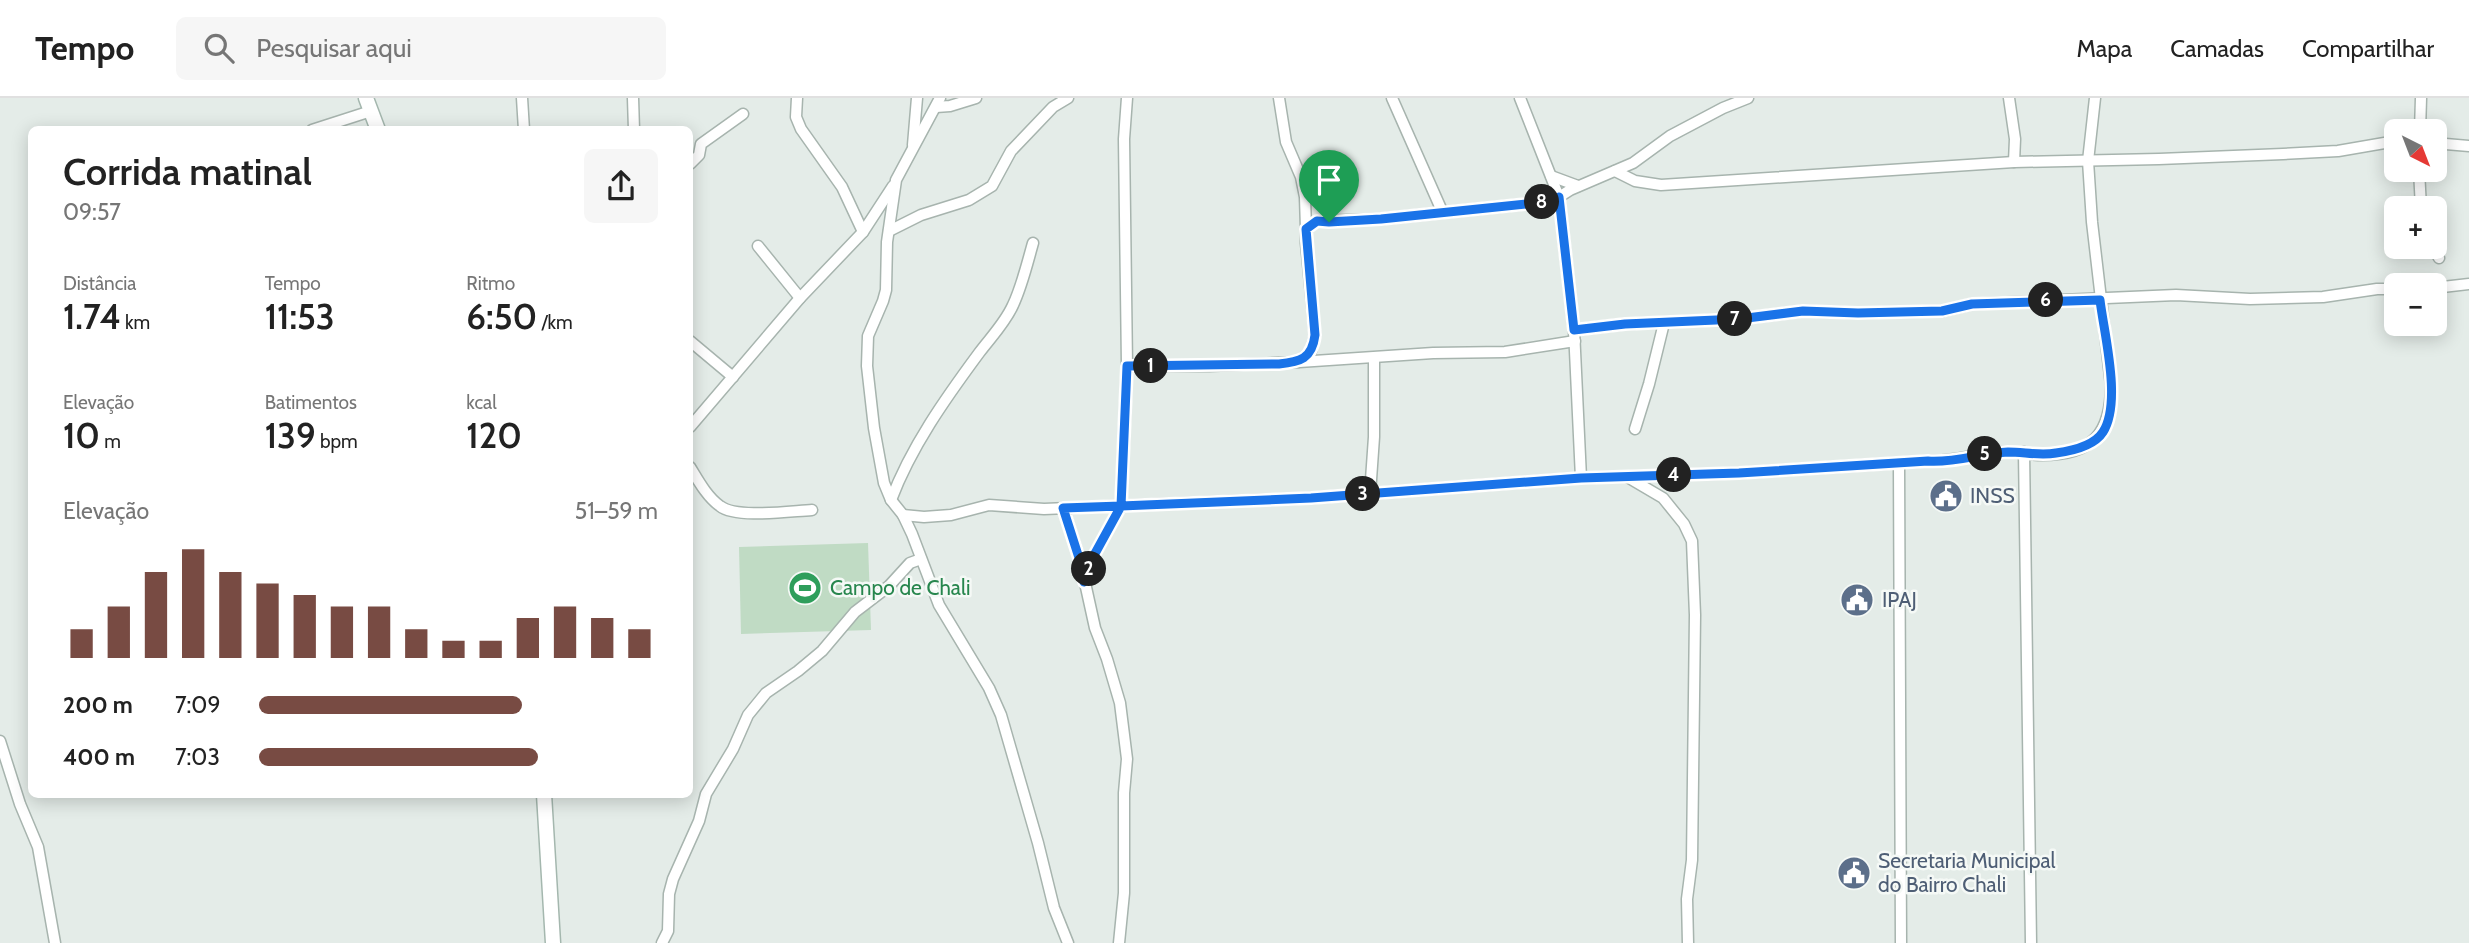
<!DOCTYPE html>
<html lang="pt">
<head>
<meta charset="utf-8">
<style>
	:root { --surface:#fff; --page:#f6f6f6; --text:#222; --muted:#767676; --line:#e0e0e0; --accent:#784b43 }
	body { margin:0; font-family:Cabin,sans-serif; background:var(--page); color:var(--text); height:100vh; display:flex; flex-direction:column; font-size:26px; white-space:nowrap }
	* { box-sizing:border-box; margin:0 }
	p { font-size:23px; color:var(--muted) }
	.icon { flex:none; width:38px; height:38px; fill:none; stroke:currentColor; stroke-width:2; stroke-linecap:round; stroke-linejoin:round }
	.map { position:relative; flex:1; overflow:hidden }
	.details { position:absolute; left:28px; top:28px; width:665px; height:672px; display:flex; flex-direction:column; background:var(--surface); border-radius:10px; box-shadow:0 4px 18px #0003 }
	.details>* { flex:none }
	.needle { width:46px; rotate:138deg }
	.fabs { position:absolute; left:2384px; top:21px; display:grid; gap:14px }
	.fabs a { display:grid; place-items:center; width:63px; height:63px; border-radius:10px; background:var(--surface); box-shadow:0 4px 18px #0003; font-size:35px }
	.pin { position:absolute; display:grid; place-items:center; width:60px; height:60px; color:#fff; margin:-72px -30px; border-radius:50% 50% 50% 0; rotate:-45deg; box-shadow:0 0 7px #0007 }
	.pin .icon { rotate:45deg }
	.km { position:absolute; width:35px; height:35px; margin:-18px; border-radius:50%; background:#222; color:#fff; font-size:19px; line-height:35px; text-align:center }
	.round { display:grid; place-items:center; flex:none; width:74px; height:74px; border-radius:10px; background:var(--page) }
	.head { display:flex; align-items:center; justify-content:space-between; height:119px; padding:0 35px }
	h1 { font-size:38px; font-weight:600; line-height:52px }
	.figures { display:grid; grid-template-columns:repeat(3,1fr); gap:10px; height:119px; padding:7px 35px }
	.figures div { display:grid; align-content:center }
	.figures b { font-size:35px; font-weight:600 }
	.figures small { font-size:19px; font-weight:400 }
	.figures p { font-size:19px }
	.chart { height:196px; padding:14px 35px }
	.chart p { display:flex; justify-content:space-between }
	.chart svg { width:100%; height:126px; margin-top:7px; stroke:var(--accent); stroke-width:6 }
	ul { padding:0 35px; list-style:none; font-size:23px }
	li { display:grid; grid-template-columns:112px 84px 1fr; align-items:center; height:52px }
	li i { height:18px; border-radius:9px; background:var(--accent) }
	header { display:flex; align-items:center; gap:42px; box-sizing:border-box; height:98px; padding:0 35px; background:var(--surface); border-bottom:2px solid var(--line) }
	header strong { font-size:33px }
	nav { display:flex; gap:38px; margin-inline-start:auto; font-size:24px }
	.search { width:490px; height:63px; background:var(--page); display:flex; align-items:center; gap:18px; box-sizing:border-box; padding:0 24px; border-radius:10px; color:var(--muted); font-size:26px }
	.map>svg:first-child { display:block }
</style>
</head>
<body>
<header>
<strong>Tempo</strong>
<div class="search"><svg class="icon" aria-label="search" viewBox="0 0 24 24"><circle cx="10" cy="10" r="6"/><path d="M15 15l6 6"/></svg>Pesquisar aqui</div>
<nav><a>Mapa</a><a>Camadas</a><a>Compartilhar</a></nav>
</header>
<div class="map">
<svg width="2469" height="845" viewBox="0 0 2469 845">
	<rect width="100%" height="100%" fill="#e4ece8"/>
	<polygon fill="#c0dbc4" points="868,445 871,532 741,536 739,449"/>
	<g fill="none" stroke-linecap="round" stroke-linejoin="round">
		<defs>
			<g id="street">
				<polyline points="522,0 524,32"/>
				<polyline points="633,0 634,32"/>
				<polyline points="797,0 796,19 801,31 842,89 863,134"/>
				<polyline points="940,0 896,82 887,144 886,192 883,203 868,238 867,268 874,330 884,385 891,402 903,417 912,436 939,507 989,590 1001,617 1038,745 1054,810 1068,845"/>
				<polyline points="1279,0 1286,44 1301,79 1305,99 1306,131"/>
				<polyline points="1392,0 1442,113"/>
				<path d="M1520,0L1559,99L1574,232L1581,380L1739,375L1928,363C1955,364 1973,356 1999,354C2014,353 2028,357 2042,357C2093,357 2111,335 2111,287L2092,124L2088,63L2095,0"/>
				<polyline points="2009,0 2015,41 2014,64"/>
				<polyline points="936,9 950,8 976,0"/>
				<polyline points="312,32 371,13"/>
				<polyline points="2420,33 2421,0"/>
				<polyline points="2434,45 2469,48"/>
				<polyline points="913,47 917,0"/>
				<polyline points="690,66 699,57 701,46 743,16"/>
				<polyline points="2419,72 2421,110"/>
				<polyline points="1615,73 1635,83 1661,87 2014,64 2159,61 2283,56 2338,53 2396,43"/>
				<polyline points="1551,78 1578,88"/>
				<polyline points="889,133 921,117 969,102 992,88 1011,53 1053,9 1068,0"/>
				<polyline points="758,148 800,200"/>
				<polyline points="2433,149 2439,160"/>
				<polyline points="2434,190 2469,186"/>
				<polyline points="1574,232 1625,226 1739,221 1803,213 1858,215 1943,213 1972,206 2176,197 2250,201 2323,199 2377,191 2396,191"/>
				<polyline points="690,243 733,279"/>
				<polyline points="1299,264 1433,255 1505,254 1575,243"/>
				<polyline points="1127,268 1209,268 1298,264 1311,253 1315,237 1306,145 1306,131 1317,123 1381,121 1535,105 1559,99 1570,92 1633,65 1670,38 1723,10 1748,0"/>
				<polyline points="690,329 800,200 863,134 893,88"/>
				<polyline points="1635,331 1649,286 1664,225"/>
				<polyline points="2024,354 2031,845"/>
				<polyline points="1899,366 1901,845"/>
				<path d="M690,369C698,382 707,399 720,408C736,421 791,413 812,412"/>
				<polyline points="1629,380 1663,400 1684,426 1692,443 1695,517 1692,762 1687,801 1688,845"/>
				<polyline points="1370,396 1374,339 1374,260"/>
				<path d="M891,402C911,349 945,301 979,255C991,239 1005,225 1013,207C1022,188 1027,166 1033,145"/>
				<polyline points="1063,410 1080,462 1095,530 1107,561 1120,605 1127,661 1124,695 1124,795 1119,845"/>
				<polyline points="903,417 924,419 951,417 989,407 1044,411 1311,400 1581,380"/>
				<polyline points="1084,484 1092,461 1121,408 1127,268 1124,41 1127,0"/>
				<polyline points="0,643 20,706 38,749 55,845"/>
				<polyline points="662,845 668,833 669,796 673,781 699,723 706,696 733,651 748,617 766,595 798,573 822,553 855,514 889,488 910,465 921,461"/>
			</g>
			<g id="secondary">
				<polyline points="366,0 378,32"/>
				<polyline points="544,696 553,845"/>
			</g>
		</defs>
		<use href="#street" stroke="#a7b4ae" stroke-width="13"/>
		<use href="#secondary" stroke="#a4b7ae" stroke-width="17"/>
		<use href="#street" stroke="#fff" stroke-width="10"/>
		<use href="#secondary" stroke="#fff" stroke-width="14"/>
	</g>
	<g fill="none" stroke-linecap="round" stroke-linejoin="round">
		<defs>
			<path id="route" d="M1329,124L1317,123L1306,131L1315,237C1312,261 1300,264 1279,266L1127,268L1121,408L1063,410L1080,463L1084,484L1092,461L1121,408L1311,400L1581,380L1739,375L1928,363C1956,365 1981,355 2008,354C2024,354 2040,358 2056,355C2071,353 2094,348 2103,334C2122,304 2104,236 2100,202L1972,206L1942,213L1858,215L1803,213L1739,221L1625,226L1574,232L1559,99L1535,105L1381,121L1329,124"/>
		</defs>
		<use href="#route" stroke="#fff" stroke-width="14"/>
		<use href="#route" stroke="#1a73e8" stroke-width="9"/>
	</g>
	<defs>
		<symbol id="civic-disc" viewBox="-11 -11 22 22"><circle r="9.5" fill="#5c6f8a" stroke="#f5f9f6"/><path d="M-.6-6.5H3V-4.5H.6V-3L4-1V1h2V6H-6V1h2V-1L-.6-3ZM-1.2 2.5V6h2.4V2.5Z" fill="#fff"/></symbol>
		<symbol id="stadium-disc" viewBox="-11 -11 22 22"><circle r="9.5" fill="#2e9e5b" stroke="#f5f9f6"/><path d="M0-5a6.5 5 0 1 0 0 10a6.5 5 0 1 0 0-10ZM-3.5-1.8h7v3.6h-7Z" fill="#fff"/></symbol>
	</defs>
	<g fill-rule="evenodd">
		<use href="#civic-disc" x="1927" y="379" width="38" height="38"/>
		<use href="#stadium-disc" x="786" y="471" width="38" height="38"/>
		<use href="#civic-disc" x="1838" y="483" width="38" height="38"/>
		<use href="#civic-disc" x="1835" y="756" width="38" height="38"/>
	</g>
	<g text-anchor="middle" stroke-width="5" stroke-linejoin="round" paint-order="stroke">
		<g font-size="21" fill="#4e5e75" stroke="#f5f9f6" text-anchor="start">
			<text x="1970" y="405">INSS</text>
			<text x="1882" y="509">IPAJ</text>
			<text x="1878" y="770">Secretaria Municipal<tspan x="1878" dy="24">do Bairro Chali</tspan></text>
		</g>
		<g font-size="21" fill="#27864d" stroke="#f5f9f6" text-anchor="start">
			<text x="830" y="497">Campo de Chali</text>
		</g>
	</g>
</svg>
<div class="fabs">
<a><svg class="needle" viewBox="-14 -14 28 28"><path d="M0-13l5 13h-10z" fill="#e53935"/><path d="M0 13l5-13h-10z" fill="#767676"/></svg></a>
<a>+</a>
<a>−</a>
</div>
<div class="pin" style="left:1329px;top:124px;background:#1e9e55"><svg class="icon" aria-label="arrive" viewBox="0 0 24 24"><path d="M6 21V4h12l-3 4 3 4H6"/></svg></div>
<b class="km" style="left:1151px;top:268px">1</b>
<b class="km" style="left:1089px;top:471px">2</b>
<b class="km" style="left:1363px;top:396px">3</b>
<b class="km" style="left:1674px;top:377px">4</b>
<b class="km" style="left:1985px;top:356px">5</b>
<b class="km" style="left:2046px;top:202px">6</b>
<b class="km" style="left:1735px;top:221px">7</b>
<b class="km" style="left:1542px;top:104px">8</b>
<section class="details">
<div class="head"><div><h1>Corrida matinal</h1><p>09:57</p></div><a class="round"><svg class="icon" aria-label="share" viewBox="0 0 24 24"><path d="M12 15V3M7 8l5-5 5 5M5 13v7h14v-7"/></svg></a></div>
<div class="figures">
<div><p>Distância</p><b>1.74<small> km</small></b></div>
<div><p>Tempo</p><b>11:53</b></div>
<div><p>Ritmo</p><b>6:50<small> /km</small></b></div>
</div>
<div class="figures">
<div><p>Elevação</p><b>10<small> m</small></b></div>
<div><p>Batimentos</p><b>139<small> bpm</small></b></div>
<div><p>kcal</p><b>120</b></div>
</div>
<div class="chart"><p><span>Elevação</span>51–59 m</p>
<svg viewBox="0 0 160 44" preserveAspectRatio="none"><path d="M5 44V34M15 44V26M25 44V14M35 44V6M45 44V14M55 44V18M65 44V22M75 44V26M85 44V26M95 44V34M105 44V38M115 44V38M125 44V30M135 44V26M145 44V30M155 44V34"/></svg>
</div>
<ul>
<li><b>200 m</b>7:09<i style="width:66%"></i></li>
<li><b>400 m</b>7:03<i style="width:70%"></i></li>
</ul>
</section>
</div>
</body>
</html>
